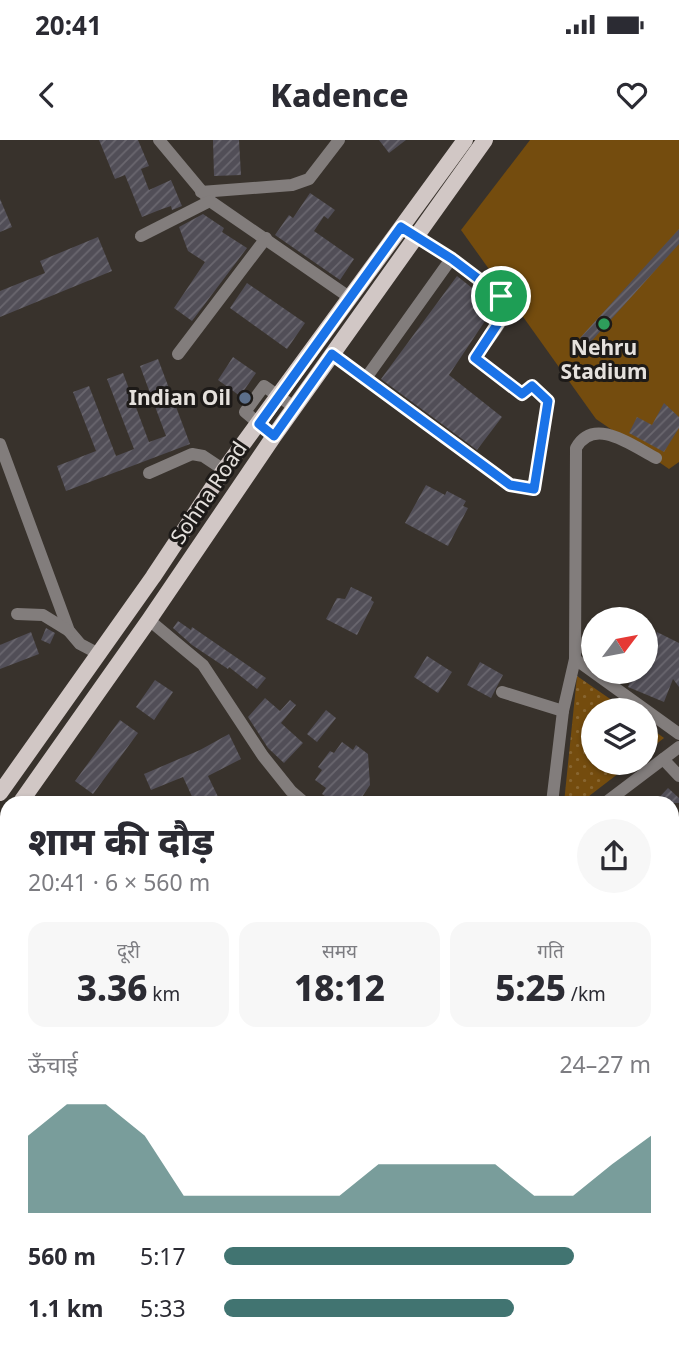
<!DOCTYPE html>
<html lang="hi">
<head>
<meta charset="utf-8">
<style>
	:root { --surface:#fff; --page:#f7f7f7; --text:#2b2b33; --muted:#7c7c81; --accent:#417471 }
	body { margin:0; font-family:"Noto Sans","Noto Sans Devanagari",sans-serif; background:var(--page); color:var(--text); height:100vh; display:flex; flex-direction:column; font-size:26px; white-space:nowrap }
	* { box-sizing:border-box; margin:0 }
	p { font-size:23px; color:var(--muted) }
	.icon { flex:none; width:38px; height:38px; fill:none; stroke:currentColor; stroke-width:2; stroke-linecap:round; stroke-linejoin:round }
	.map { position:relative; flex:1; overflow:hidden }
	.details { position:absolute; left:0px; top:656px; width:679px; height:555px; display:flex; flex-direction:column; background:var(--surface); border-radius:21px 21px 0 0; box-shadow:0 2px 5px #0004 }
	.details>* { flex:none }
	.needle { width:46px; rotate:58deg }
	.tools { position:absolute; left:581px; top:467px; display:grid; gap:14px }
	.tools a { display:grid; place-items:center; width:77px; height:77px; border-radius:50%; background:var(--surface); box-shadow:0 2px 5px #0004; font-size:35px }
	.pin { position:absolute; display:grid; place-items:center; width:60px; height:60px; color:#fff; margin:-30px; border:4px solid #fff; border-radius:50%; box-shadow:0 2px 7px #0007 }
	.round { display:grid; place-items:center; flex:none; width:74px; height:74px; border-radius:37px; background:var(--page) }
	.summary { display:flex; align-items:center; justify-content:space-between; height:119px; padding:0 28px }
	h1 { font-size:38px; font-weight:800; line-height:52px }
	.metrics { display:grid; grid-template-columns:repeat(3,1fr); gap:10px; height:119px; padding:7px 28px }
	.metrics div { display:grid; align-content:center; border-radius:18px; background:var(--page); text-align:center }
	.metrics b { font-size:35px; font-weight:800 }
	.metrics small { font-size:19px; font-weight:400 }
	.metrics p { font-size:19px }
	.chart { height:196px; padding:14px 28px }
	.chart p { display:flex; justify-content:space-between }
	.chart svg { width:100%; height:126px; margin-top:7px; fill:var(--accent); opacity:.7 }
	ul { padding:0 28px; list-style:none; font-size:23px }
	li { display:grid; grid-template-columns:112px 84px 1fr; align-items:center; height:52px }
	li i { height:18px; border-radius:9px; background:var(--accent) }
	.status { display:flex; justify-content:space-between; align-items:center; height:49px; padding:0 35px; background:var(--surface); direction:ltr }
	.status svg { height:19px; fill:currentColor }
	header { display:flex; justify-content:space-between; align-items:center; height:91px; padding:0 28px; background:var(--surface); font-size:32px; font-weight:800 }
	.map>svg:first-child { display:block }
</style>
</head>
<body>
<div class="status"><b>20:41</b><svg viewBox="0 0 49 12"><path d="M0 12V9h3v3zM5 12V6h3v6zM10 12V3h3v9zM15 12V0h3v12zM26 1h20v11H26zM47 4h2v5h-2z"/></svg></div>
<header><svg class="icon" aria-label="back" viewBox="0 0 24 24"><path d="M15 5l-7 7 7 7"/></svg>Kadence<svg class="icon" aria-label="heart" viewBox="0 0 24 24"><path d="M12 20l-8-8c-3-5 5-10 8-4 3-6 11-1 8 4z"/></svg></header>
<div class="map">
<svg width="679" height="1210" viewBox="0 0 679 1210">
	<defs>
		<pattern id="park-dots" width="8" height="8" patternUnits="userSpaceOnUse" patternTransform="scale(1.75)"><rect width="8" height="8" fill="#744c0e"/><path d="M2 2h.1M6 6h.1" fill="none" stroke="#886631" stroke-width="1.8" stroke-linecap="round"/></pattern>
		<pattern id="building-hatch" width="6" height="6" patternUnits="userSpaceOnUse" patternTransform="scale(1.75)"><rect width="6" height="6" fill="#514e57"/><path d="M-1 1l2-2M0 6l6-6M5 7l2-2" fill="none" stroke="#6a676f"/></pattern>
	</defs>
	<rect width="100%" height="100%" fill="#38322c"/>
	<g fill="url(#park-dots)">
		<polygon points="577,536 626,570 593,570 593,623 632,623 580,663 564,663"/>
		<polygon points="646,585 664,598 646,612"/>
	</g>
	<polygon fill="#744c0e" points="530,0 679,0 679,322 669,329 596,279 461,90"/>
	<g fill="url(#building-hatch)">
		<polygon points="99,0 138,0 149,26 141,29 149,50 171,40 182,66 172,70 171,66 162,69 142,77 125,35 115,39"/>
		<polygon points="213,0 239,0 241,35 214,36"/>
		<polygon points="379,0 406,0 389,13"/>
		<polygon points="310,53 335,70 328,79 324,76 314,91 354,119 340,140 275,95 289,75 293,78"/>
		<polygon points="0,59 12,87 0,92"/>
		<polygon points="203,74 224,88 222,92 247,108 192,181 174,168 205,122 188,111 179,87"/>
		<polygon points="679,89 679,104 588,205 580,198"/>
		<polygon points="98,97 112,131 0,177 0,151 45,133 40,121"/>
		<polygon points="457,136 495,166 449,235 502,277 477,310 381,239"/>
		<polygon points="247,143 305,183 287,209 230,168"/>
		<polygon points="233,217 256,233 240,256 218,240"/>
		<polygon points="158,219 190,304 66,351 57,326 96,311 73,252 89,246 116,316 134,309 107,239 123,233 149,302 166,296 140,226"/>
		<polygon points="664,263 679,277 679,288 664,312 629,293 637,277 652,285"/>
		<polygon points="426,345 445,355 447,351 466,361 463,366 468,368 448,406 405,383"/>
		<polygon points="351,447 372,457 371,460 374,462 357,495 326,479 337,458 345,459"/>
		<polygon points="178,481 191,490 192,487 266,538 257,549 229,527 228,529 192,505 173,488"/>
		<polygon points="46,488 55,493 50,504 41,500"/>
		<polygon points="31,492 39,514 0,529 0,505"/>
		<polygon points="657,492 679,503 679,547 673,539 664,562 628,547 634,532 646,532 646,516"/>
		<polygon points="427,516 452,532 438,553 414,537"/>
		<polygon points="480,522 503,535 491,558 467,545"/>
		<polygon points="155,540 173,552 154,580 136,567"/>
		<polygon points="265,558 280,571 290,560 296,565 281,583 303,603 284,623 268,608 248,577"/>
		<polygon points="326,570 336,578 317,602 307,594"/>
		<polygon points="120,580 138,593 93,654 75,641"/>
		<polygon points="229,594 241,619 208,636 221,663 195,663 183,637 151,650 144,634 200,610"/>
		<polygon points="342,602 353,610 356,605 368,614 370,645 358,663 349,659 346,663 335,663 322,654 326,648 315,640 322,630 318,627 330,611 334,613"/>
		<polygon points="668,648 679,658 679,663 654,663"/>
	</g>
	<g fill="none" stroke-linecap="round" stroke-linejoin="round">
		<g stroke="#827d7c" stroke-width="12">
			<polyline points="159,0 210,61 349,157"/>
			<polyline points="201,52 292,45 309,39 339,0"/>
			<polyline points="141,96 210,61"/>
			<polyline points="178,214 266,98"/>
			<path d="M332,214L510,345L534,349L548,261L532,246L522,254L475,218C482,208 507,178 506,167C506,164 503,159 501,156L451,119L416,97"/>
			<polyline points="366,238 451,119"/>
			<polyline points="274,296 245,272 264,246 294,267"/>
			<polyline points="0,304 69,491 80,504 99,514"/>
			<polyline points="149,333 192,314 203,316 224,330"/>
			<polyline points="17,474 43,475 69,491"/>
			<polyline points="149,480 203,525 263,616 291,651 305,663"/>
			<polyline points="575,519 679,594"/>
			<polyline points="502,552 563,571"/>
			<polyline points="663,619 679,636"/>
			<path d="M552,663L563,571L575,519L576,308C594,275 634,307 656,318"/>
			<polyline points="605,663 679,607"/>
			<polyline points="672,704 679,697"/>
			<polyline points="0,773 7,785"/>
			<polyline points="672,806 679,818"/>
			<polyline points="0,866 7,879"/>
			<polyline points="672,1087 679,1085"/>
			<polyline points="0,1132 7,1127"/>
			<polyline points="672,1175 679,1177"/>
			<polyline points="176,1210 188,1204"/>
			<polyline points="219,1210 220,1204"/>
			<polyline points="267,1210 268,1204"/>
			<polyline points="313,1210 314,1204"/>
			<polyline points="502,1210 503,1204"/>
			<polyline points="581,1210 582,1204"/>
			<polyline points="665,1210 665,1204"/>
		</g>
		<g stroke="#d1c7c5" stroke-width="16">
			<polyline points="0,653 153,437 224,330 465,0"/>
			<polyline points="20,663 149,480 274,296 485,0"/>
			<polyline points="0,692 7,682"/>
		</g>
	</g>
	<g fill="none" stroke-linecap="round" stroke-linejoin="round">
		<defs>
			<polygon id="route" points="401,87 452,119 501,156 506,165 506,171 475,218 522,254 532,246 548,261 534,349 510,345 332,214 274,296 259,284"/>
		</defs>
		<use href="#route" stroke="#fff" stroke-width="14"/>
		<use href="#route" stroke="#1a73e8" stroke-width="9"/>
	</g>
	<circle fill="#2e9e5b" stroke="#1d1a18" stroke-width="2.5" cx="604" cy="184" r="7"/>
	<circle fill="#5c6f8a" stroke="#1d1a18" stroke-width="2.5" cx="245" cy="258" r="7"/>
	<g text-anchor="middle" stroke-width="6" stroke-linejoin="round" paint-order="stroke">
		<g font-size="21" font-weight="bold" fill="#e5e1dd" stroke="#1d1a18">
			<text x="604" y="215">Nehru<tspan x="604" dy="24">Stadium</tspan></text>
			<text x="231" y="265" text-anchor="end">Indian Oil</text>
		</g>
		<g font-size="21" fill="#e5e1dd" stroke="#1d1a18">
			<text transform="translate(209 353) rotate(-56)" y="7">Sohna Road</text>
		</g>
	</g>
</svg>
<div class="tools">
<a><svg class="needle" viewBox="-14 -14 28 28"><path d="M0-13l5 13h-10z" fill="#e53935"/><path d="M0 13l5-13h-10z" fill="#7c7c81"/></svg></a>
<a><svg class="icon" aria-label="layers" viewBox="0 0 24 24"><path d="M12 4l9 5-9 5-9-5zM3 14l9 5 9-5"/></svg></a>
</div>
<div class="pin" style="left:501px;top:156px;background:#1e9e55"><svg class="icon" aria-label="arrive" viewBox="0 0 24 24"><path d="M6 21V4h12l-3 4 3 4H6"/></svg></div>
<section class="details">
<div class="summary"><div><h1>शाम की दौड़</h1><p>20:41 · 6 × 560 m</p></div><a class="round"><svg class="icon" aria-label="share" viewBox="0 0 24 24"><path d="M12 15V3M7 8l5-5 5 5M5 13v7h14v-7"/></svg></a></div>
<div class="metrics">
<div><p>दूरी</p><b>3.36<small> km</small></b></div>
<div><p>समय</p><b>18:12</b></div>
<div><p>गति</p><b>5:25<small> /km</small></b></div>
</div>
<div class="chart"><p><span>ऊँचाई</span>24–27 m</p>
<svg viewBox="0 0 160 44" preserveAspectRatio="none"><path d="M0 44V17L10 6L20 6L30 17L40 38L50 38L60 38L70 38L80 38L90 27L100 27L110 27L120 27L130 38L140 38L150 27L160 17V44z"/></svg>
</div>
<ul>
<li><b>560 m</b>5:17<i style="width:82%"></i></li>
<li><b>1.1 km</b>5:33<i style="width:68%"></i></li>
</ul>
</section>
</div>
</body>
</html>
